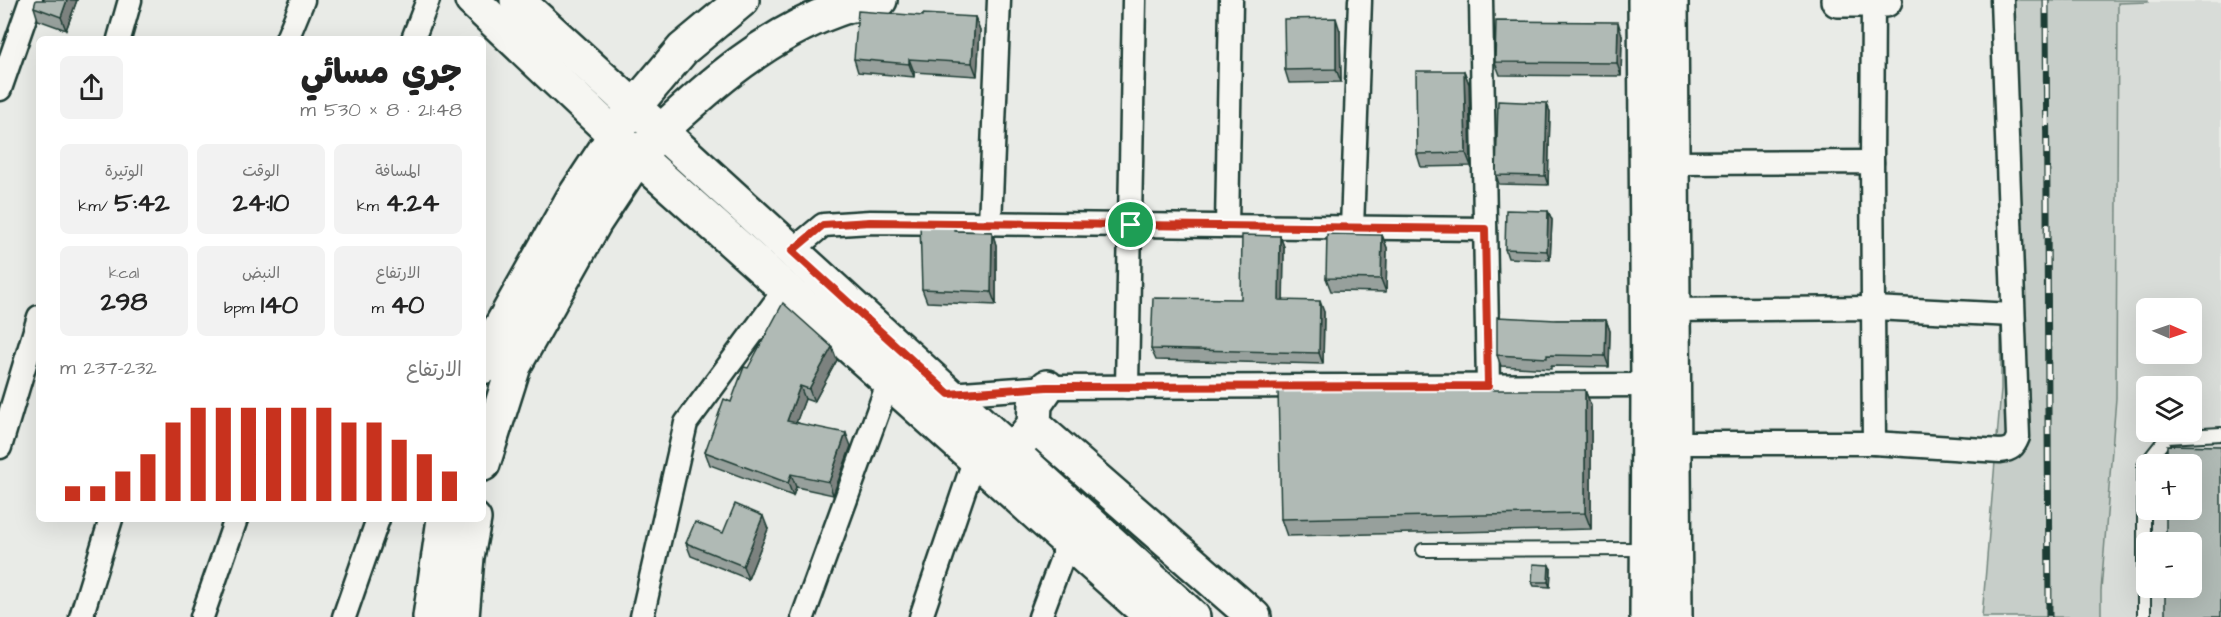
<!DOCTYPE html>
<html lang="ar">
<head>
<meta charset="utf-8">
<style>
	:root { --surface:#fff; --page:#f2f2f2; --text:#222; --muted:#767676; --accent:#c8321e }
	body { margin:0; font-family:"Architects Daughter","Playpen Sans Arabic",sans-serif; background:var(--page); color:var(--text); direction:rtl; height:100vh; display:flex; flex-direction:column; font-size:22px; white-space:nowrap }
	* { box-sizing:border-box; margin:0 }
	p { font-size:20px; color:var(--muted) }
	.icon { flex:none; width:33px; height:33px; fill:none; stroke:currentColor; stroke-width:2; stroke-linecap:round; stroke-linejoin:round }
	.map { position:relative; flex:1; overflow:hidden; direction:ltr }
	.drawer { position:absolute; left:36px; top:36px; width:450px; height:486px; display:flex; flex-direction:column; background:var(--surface); border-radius:9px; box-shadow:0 6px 24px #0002; direction:rtl }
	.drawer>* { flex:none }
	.needle { width:39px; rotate:92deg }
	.buttons { position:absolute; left:2136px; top:298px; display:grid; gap:12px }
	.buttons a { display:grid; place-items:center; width:66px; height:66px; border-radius:9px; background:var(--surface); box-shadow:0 6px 24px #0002; font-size:30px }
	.pin { position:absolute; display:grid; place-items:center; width:51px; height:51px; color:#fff; margin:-26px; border:3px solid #fff; border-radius:50%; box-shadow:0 2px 6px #0007 }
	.round { display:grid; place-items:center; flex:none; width:63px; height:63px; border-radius:9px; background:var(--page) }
	.summary { display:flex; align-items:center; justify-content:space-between; height:102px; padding:0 24px }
	h1 { font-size:33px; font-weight:800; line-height:45px }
	.figures { display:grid; grid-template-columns:repeat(3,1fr); gap:9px; height:102px; padding:6px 24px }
	.figures div { display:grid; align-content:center; border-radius:9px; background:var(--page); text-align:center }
	.figures b { font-size:26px; font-weight:800 }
	.figures small { font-size:16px; font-weight:400 }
	.figures p { font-size:16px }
	.chart { height:168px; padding:12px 24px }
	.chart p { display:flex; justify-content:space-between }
	.chart svg { width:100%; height:108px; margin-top:6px; stroke:var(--accent); stroke-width:6 }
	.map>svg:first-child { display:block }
</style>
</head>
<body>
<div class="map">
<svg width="2221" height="617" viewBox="0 0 2221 617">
	<rect width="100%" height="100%" fill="#e9ebe7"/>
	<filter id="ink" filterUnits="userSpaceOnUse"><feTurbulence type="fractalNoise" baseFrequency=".0167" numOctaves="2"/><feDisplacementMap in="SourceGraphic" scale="12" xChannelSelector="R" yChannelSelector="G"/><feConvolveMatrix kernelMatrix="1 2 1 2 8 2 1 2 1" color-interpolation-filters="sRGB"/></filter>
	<g filter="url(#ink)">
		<path fill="#d8dcd8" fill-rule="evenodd" d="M2118,2H2221V617H2101V591L2116,398ZM2146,309H2192V354H2146ZM2146,387H2192V432H2146ZM2146,465H2192V510H2146ZM2146,543H2192V588H2146Z"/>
		<polygon fill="#c7cec9" stroke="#73867e" stroke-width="1.5" points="2001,0 2148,0 2148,2 2118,3 2116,398 2101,591 2101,617 1982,617 2001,390"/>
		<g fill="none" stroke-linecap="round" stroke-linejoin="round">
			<defs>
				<g id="lane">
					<polyline points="1423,550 1647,549"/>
					<polyline points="2144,617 2144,466 2167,437 2221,434"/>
				</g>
				<g id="street">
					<polyline points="1481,0 1488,386"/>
					<polyline points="119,39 130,0"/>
					<polyline points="287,39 303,0"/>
					<polyline points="413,39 428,0"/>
					<polyline points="0,89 31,0"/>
					<polyline points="1872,162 1873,1"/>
					<polyline points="1672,163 1872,162 1874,443"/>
					<polyline points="990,224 999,0"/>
					<polyline points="1227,226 1231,0"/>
					<polyline points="1352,228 1360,0"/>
					<polyline points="792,251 823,225 870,222 1485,229"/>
					<polyline points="1673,310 1874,308 2013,315"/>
					<polyline points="1127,387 1134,0"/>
					<polyline points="949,394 1047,387 1648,385"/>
					<path d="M1674,443H1874L2000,451C2011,450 2014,447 2018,437L2002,0"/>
					<polyline points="0,447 39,317"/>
					<polyline points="81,617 111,519"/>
					<polyline points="202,617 236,519"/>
					<polyline points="344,617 378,519"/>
					<polyline points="642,617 686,423 786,288"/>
					<polyline points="803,617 889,381"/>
					<polyline points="921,617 975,458"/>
					<polyline points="1040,617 1068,542"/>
				</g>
				<g id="secondary">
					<polyline points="1645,0 1648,385 1647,617"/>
					<polyline points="1671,0 1675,617"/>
					<polyline points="1838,0 1885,0"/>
					<polyline points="634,107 683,49 742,0"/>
					<path d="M660,132C712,83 767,35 836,10C849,4 866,3 880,0"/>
					<polyline points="1034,425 1254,617"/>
					<polyline points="1021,441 1034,425 1035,404 1047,387"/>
				</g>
				<g id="primary">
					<polyline points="472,0 638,157 1152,617"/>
					<polyline points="517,0 1193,617"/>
					<polyline points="483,367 491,344 572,200 626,118"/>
					<polyline points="483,464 514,366 595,222 638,157 652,141"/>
					<polyline points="430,617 444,519"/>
					<polyline points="462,617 467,557 474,519"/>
				</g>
			</defs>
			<use href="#lane" stroke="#1f3d34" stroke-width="16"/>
			<use href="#street" stroke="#1f3d34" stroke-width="27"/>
			<use href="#secondary" stroke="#1f3d34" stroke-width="38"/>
			<use href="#primary" stroke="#1f3d34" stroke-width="38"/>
			<use href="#lane" stroke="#f6f6f2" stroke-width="12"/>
			<use href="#street" stroke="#f6f6f2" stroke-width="22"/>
			<use href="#secondary" stroke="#f6f6f2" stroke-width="33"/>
			<use href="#primary" stroke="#f6f6f2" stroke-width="33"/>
			<defs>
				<polyline id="rail" points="2046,0 2049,617"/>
			</defs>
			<use href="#rail" stroke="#1f3d34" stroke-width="7"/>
			<use href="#rail" stroke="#f6f6f2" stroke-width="4.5" stroke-dasharray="14" stroke-linecap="butt"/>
		</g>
		<g fill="#97a09c" stroke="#1f3d34" stroke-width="1.5">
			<polygon points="77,0 66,30 38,20 34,7"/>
			<polygon points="975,17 980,30 977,76 914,72 914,77 858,72 854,59"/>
			<polygon points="1340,31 1341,82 1289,83 1285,70"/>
			<polygon points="1622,35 1621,76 1500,75 1495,62"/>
			<polygon points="1464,71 1469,84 1471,166 1421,167 1417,154"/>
			<polygon points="1550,112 1548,185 1499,184 1496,175"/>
			<polygon points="1548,211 1552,220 1550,260 1508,258 1505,249"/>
			<polygon points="954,224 956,231 992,232 996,245 996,305 927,302 922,289"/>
			<polygon points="1382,235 1387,248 1386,292 1331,291 1326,278"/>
			<polygon points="1280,236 1284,247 1283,300 1324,312 1323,364 1156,360 1151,349 1241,299"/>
			<polygon points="1556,320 1606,320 1610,331 1609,367 1551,366 1551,369 1501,366 1497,355"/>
			<polygon points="837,360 814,402 805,399 796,422 851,446 833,495 796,487 793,496 710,465 705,452 731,402 748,368"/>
			<polygon points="1585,390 1591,406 1591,529 1287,536 1281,519"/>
			<polygon points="768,529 748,579 691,556 686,543 723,533"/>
			<polygon points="1551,569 1550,587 1534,586 1532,582"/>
		</g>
		<g fill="#7b827f" stroke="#1f3d34" stroke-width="1.5">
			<polygon points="67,0 77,0 66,30 61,17"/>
			<polygon points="975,17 980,30 977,76 972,63"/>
			<polygon points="1336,18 1340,31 1341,82 1336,69"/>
			<polygon points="1618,22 1622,35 1621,76 1617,63"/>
			<polygon points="909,59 914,72 914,77 909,64"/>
			<polygon points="1464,71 1469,84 1471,166 1466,153"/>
			<polygon points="1547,103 1550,112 1548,185 1545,176"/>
			<polygon points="1548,211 1552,220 1550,260 1547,251"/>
			<polygon points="992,232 996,245 996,305 991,292"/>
			<polygon points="1382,235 1387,248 1386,292 1381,279"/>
			<polygon points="1280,236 1284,247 1283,311 1279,300"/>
			<polygon points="1320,301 1324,312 1323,364 1319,353"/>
			<polygon points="1606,320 1610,331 1609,367 1605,356"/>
			<polygon points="832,347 837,360 814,402 809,389"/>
			<polygon points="800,386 805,399 792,434 787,421"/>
			<polygon points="1585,390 1591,406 1591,529 1585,513"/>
			<polygon points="846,433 851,446 833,495 829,482"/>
			<polygon points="791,474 796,487 793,496 788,483"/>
			<polygon points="763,516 768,529 748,579 743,566"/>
			<polygon points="1549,565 1551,569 1550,587 1548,582"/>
		</g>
		<g fill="#b0bab5" stroke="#1f3d34" stroke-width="1.5">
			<polygon points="36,0 67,0 61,17 34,7"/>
			<polygon points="858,11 923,16 923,14 975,17 972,63 909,59 909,64 854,59"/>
			<polygon points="1336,18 1336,69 1285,70 1284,19"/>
			<polygon points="1496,21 1618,22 1617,63 1495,62"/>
			<polygon points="1416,71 1464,71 1466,153 1417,154"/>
			<polygon points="1498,101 1547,103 1545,176 1496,175"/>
			<polygon points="1506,210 1548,211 1547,251 1505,249"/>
			<polygon points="920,224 954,224 954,231 992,232 991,292 922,289"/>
			<polygon points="1327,234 1382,235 1381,279 1326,278"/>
			<polygon points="1242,235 1280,236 1279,300 1320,301 1319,353 1151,349 1153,298 1241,299"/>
			<polygon points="783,303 832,347 809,389 800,386 787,421 846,433 829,482 791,474 788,483 705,452 724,399 731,402 744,367 748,368"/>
			<polygon points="1497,317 1556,320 1606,320 1605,356 1547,355 1547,358 1497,355"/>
			<polygon points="1278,390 1585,390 1585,513 1281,519"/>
			<polygon points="2167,445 2221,446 2221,617 2165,617 2165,588 2192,588 2192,543 2166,543 2166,510 2192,510 2192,465 2167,465"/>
			<polygon points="735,504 763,516 743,566 686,543 695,522 723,533"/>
			<polygon points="1533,564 1549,565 1548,582 1532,582"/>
		</g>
	</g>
	<g fill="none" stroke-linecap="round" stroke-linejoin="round" filter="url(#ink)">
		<defs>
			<polygon id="route" points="870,222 1485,229 1488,386 1047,387 949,394 792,251 823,225"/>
		</defs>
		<use href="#route" stroke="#fff" stroke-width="12"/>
		<use href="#route" stroke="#c8321e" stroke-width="8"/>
	</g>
</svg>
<div class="buttons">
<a><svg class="needle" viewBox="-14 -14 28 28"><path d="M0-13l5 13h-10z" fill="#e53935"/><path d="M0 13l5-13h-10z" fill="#767676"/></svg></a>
<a><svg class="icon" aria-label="layers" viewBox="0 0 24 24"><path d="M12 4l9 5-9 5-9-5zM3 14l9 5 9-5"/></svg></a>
<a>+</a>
<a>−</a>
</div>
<div class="pin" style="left:1131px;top:225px;background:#1e9e55"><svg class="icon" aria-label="arrive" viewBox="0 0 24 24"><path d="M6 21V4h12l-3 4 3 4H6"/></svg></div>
<section class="drawer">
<div class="summary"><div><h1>جري مسائي</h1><p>21:48 · 8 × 530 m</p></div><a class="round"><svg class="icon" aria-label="share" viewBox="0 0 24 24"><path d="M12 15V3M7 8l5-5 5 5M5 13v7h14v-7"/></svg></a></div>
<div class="figures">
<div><p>المسافة</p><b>4.24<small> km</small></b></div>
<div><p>الوقت</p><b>24:10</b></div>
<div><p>الوتيرة</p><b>5:42<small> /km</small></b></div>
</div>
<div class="figures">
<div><p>الارتفاع</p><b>40<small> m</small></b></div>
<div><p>النبض</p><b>140<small> bpm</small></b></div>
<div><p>kcal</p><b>298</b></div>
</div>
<div class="chart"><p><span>الارتفاع</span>232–237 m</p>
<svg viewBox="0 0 160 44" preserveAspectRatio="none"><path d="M5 44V38M15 44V38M25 44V32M35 44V25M45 44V12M55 44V6M65 44V6M75 44V6M85 44V6M95 44V6M105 44V6M115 44V12M125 44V12M135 44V19M145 44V25M155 44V32"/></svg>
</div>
</section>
</div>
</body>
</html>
